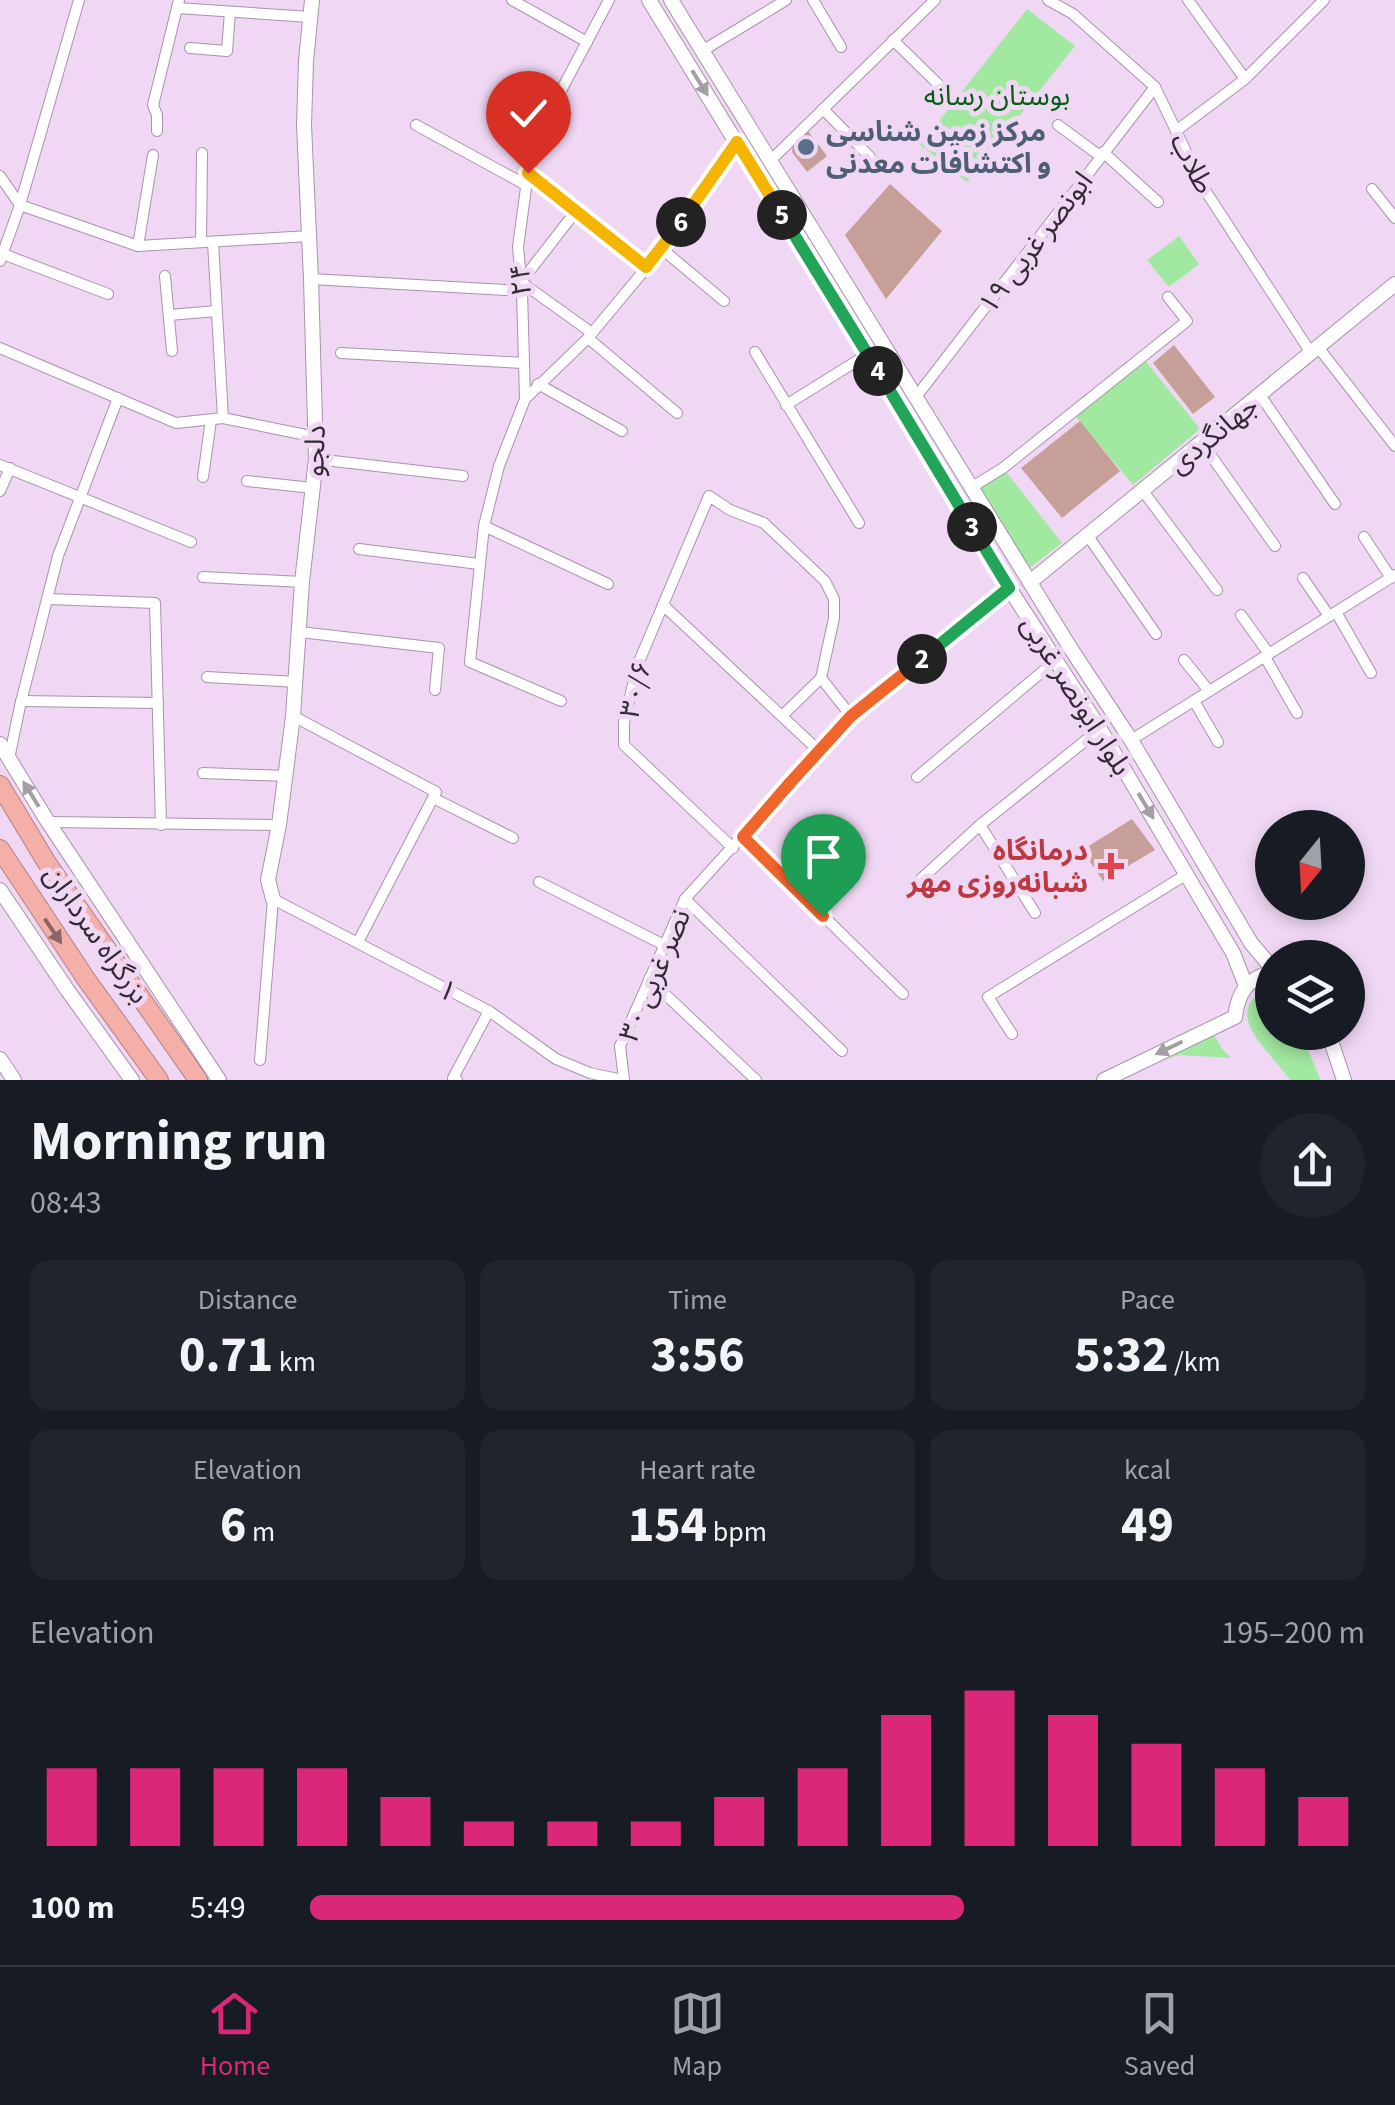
<!DOCTYPE html>
<html lang="en">
<head>
<meta charset="utf-8">
<style>
	:root { --surface:#171b24; --page:#20242c; --text:#f1f3f6; --muted:#9ea1a6; --line:#363941; --accent:#db2777 }
	body { margin:0; font-family:"Source Sans 3","Noto Sans Arabic",sans-serif; background:var(--page); color:var(--text); height:100vh; display:flex; flex-direction:column; font-size:38px; white-space:nowrap }
	* { box-sizing:border-box; margin:0 }
	p { font-size:32px; color:var(--muted) }
	.icon { flex:none; width:55px; height:55px; fill:none; stroke:currentColor; stroke-width:2; stroke-linecap:round; stroke-linejoin:round }
	.map { position:relative; height:1080px; overflow:hidden }
	.panel { display:flex; flex-direction:column; background:var(--surface); flex:1 }
	.panel>* { flex:none }
	.needle { width:65px; rotate:198deg }
	.buttons { position:absolute; left:1255px; top:810px; display:grid; gap:20px }
	.buttons a { display:grid; place-items:center; width:110px; height:110px; border-radius:50%; background:var(--surface); box-shadow:0 5px 15px #0003; font-size:50px }
	.pin { position:absolute; display:grid; place-items:center; width:85px; height:85px; color:#fff; margin:-102px -42px; border-radius:50% 50% 50% 0; rotate:-45deg; box-shadow:0 0 10px #0007 }
	.pin .icon { rotate:45deg }
	.km { position:absolute; width:50px; height:50px; margin:-25px; border-radius:50%; background:#222; color:#fff; font-size:28px; line-height:50px; text-align:center }
	.round { display:grid; place-items:center; flex:none; width:105px; height:105px; border-radius:52px; background:var(--page) }
	.overview { display:flex; align-items:center; justify-content:space-between; height:170px; padding:0 30px }
	h1 { font-size:55px; font-weight:700; line-height:75px }
	.figures { display:grid; grid-template-columns:repeat(3,1fr); gap:15px; height:170px; padding:10px 30px }
	.figures div { display:grid; align-content:center; border-radius:20px; background:var(--page); text-align:center }
	.figures b { font-size:50px; font-weight:700 }
	.figures small { font-size:28px; font-weight:400 }
	.figures p { font-size:28px }
	.chart { height:280px; padding:20px 30px }
	.chart p { display:flex; justify-content:space-between }
	.chart svg { width:100%; height:180px; margin-top:10px; stroke:var(--accent); stroke-width:6 }
	ul { padding:0 30px; list-style:none; font-size:32px }
	li { display:grid; grid-template-columns:160px 120px 1fr; align-items:center; height:75px }
	li i { height:25px; border-radius:12px; background:var(--accent) }
	.dock { display:flex; justify-content:space-around; align-items:center; height:140px; border-top:2px solid var(--line); background:var(--surface); font-size:28px; color:var(--muted) }
	.dock a { display:grid; justify-items:center; gap:5px }
	.dock .active { color:var(--accent) }
	.map>svg:first-child { display:block }
</style>
</head>
<body>
<div class="map">
<svg width="1395" height="1080" viewBox="0 0 1395 1080">
	<rect width="100%" height="100%" fill="#f0d8f5"/>
	<g fill="#a1e8a1">
		<polygon points="1027,9 1075,46 967,182 920,145"/>
		<polygon points="1179,236 1199,264 1169,287 1147,260"/>
		<polygon points="1143,358 1200,429 1133,485 1073,413"/>
		<polygon points="1003,468 1062,543 1024,572 972,487"/>
		<path d="M1262,991H1272V1032L1300,1033L1321,1080H1290C1272,1053 1223,1017 1262,991Z"/>
		<polygon points="1212,1031 1222,1049 1231,1058 1181,1055 1161,1059"/>
	</g>
	<g fill="#c69f98">
		<polygon points="808,131 827,156 807,172 792,152 793,143"/>
		<polygon points="890,184 942,231 886,299 845,235"/>
		<polygon points="1174,345 1215,397 1193,414 1153,363"/>
		<polygon points="1080,421 1120,471 1062,518 1021,468"/>
		<polygon points="1132,819 1155,850 1103,881 1082,850"/>
	</g>
	<g fill="none" stroke-linecap="round" stroke-linejoin="round">
		<defs>
			<g id="street">
				<polyline points="512,0 587,42"/>
				<polyline points="813,0 841,47"/>
				<polyline points="1048,0 1073,14 1155,87 1203,187 1311,353"/>
				<polyline points="1188,0 1245,79"/>
				<polyline points="177,8 310,17"/>
				<polyline points="893,40 938,84"/>
				<polyline points="190,48 227,51 230,12"/>
				<polyline points="702,51 786,0"/>
				<polyline points="823,109 870,157"/>
				<polyline points="416,125 526,185"/>
				<polyline points="1058,125 1100,156"/>
				<polyline points="157,131 157,115 153,105 179,0"/>
				<polyline points="1176,131 1245,79 1324,0"/>
				<polyline points="1103,152 1158,202"/>
				<polyline points="770,161 935,0"/>
				<polyline points="528,173 647,267"/>
				<polyline points="0,176 20,205 138,246 309,236"/>
				<polyline points="1372,189 1395,218"/>
				<polyline points="576,211 521,282 592,333"/>
				<polyline points="201,242 202,153"/>
				<polyline points="213,242 223,418"/>
				<polyline points="138,246 153,155"/>
				<polyline points="662,249 724,301"/>
				<polyline points="3,254 108,294"/>
				<polyline points="0,261 20,205 79,0"/>
				<polyline points="165,276 172,351"/>
				<polyline points="311,279 522,291"/>
				<polyline points="169,315 217,311"/>
				<polyline points="588,338 677,413"/>
				<polyline points="1318,347 1395,446"/>
				<polyline points="0,348 176,423 223,418 316,437"/>
				<polyline points="755,352 859,523"/>
				<polyline points="341,353 524,363"/>
				<polyline points="538,384 622,431"/>
				<polyline points="1260,395 1335,504"/>
				<polyline points="916,397 1155,87"/>
				<polyline points="525,398 522,291 518,247 528,173 545,121 609,0"/>
				<polyline points="786,405 868,354"/>
				<polyline points="1202,443 1275,546"/>
				<polyline points="316,459 463,476"/>
				<polyline points="0,465 191,542"/>
				<polyline points="203,477 211,420"/>
				<polyline points="247,481 313,488"/>
				<polyline points="972,487 1003,468 1187,321 1168,297"/>
				<polyline points="0,491 10,468"/>
				<polyline points="1143,491 1217,590"/>
				<polyline points="484,526 608,584"/>
				<polyline points="1088,536 1156,634"/>
				<polyline points="1364,537 1391,578"/>
				<polyline points="359,549 479,564"/>
				<polyline points="203,577 302,582"/>
				<polyline points="1303,578 1329,616"/>
				<polyline points="48,599 155,603 161,825"/>
				<polyline points="663,605 819,751"/>
				<polyline points="1336,612 1371,673"/>
				<polyline points="1241,615 1269,654"/>
				<polyline points="300,632 439,648 435,690"/>
				<polyline points="1265,657 1297,713"/>
				<polyline points="1184,660 1209,691"/>
				<polyline points="207,677 297,682"/>
				<polyline points="21,701 158,703"/>
				<polyline points="561,701 470,662 484,526 499,466 525,399 588,338 662,249 737,143"/>
				<polyline points="1194,701 1218,742"/>
				<polyline points="293,716 436,792 358,942"/>
				<polyline points="782,716 821,678"/>
				<polyline points="1131,740 1395,575"/>
				<polyline points="9,759 20,706 58,556 118,398"/>
				<polyline points="203,773 286,776"/>
				<polyline points="917,777 1055,661"/>
				<polyline points="433,798 513,838"/>
				<polyline points="48,822 279,825"/>
				<polyline points="980,825 1035,913"/>
				<polyline points="743,837 903,994"/>
				<polyline points="733,848 624,745 624,722 638,664 709,496 730,510 764,523 825,581 834,599 834,618 821,678 851,716"/>
				<polyline points="920,880 980,825 1100,729"/>
				<polyline points="539,882 664,945"/>
				<polyline points="685,899 842,1051"/>
				<polyline points="649,979 756,1080"/>
				<polyline points="1012,1034 988,997 1187,874"/>
				<polyline points="260,1060 273,899 489,1011 556,1059 590,1073 622,1080"/>
				<polyline points="457,1080 453,1078 489,1011"/>
				<polyline points="624,1080 620,1046 685,899 851,716 1009,588"/>
			</g>
			<g id="secondary">
				<polyline points="649,0 1009,588 1100,729 1233,953 1246,986"/>
				<polyline points="671,0 1071,649 1131,740 1251,943 1272,968"/>
				<polyline points="1030,582 1395,284"/>
				<polyline points="0,744 48,822 219,1080"/>
				<polyline points="0,890 68,991 132,1080"/>
				<polyline points="273,899 268,880 279,825 293,716 302,582 316,459 311,279 304,125 306,61 312,0"/>
				<polyline points="1328,1032 1344,1080"/>
				<polyline points="0,1059 14,1080"/>
				<path d="M1104,1080L1235,1017C1238,992 1248,978 1272,972"/>
			</g>
			<g id="highway">
				<polyline points="0,785 47,863 198,1080"/>
				<polyline points="0,849 86,979 159,1080"/>
			</g>
		</defs>
		<use href="#street" stroke="#a992ae" stroke-width="12"/>
		<use href="#secondary" stroke="#a992ae" stroke-width="16"/>
		<use href="#highway" stroke="#b08080" stroke-width="20"/>
		<use href="#street" stroke="#fff" stroke-width="10"/>
		<use href="#secondary" stroke="#fff" stroke-width="14"/>
		<use href="#highway" stroke="#f4afa8" stroke-width="18"/>
	</g>
	<defs><path id="oneway-solid" d="M-6-.8H1V-3.2L6.5 0L1 3.2V.8H-6Z" transform="scale(2.5)"/></defs>
	<g fill="#a39fa4">
		<use href="#oneway-solid" transform="translate(700 83) rotate(58)"/>
		<use href="#oneway-solid" transform="translate(31 794) rotate(-122)"/>
		<use href="#oneway-solid" transform="translate(1146 806) rotate(59)"/>
		<use href="#oneway-solid" transform="translate(1169 1048) rotate(154)"/>
	</g>
	<use fill="#8a6669" href="#oneway-solid" transform="translate(53 931) rotate(56)"/>
	<g fill="none" stroke-linecap="round" stroke-linejoin="round">
		<defs>
			<polyline id="split-1" points="789,784 743,837 823,916"/>
			<polyline id="split-2" points="789,784 851,716 922,659"/>
			<polyline id="split-3" points="922,659 1009,588 972,527"/>
			<polyline id="split-4" points="878,371 972,527"/>
			<polyline id="split-5" points="782,215 878,371"/>
			<polyline id="split-6" points="681,222 737,142 782,215"/>
			<polyline id="split-7" points="528,173 646,267 681,222"/>
		</defs>
		<use href="#split-1" stroke="#fff" stroke-width="20"/>
		<use href="#split-2" stroke="#fff" stroke-width="20"/>
		<use href="#split-3" stroke="#fff" stroke-width="20"/>
		<use href="#split-4" stroke="#fff" stroke-width="20"/>
		<use href="#split-5" stroke="#fff" stroke-width="20"/>
		<use href="#split-6" stroke="#fff" stroke-width="20"/>
		<use href="#split-7" stroke="#fff" stroke-width="20"/>
		<use href="#split-1" stroke="#f0652b" stroke-width="12"/>
		<use href="#split-2" stroke="#f0652b" stroke-width="12"/>
		<use href="#split-3" stroke="#22a559" stroke-width="12"/>
		<use href="#split-4" stroke="#22a559" stroke-width="12"/>
		<use href="#split-5" stroke="#22a559" stroke-width="12"/>
		<use href="#split-6" stroke="#f5b400" stroke-width="12"/>
		<use href="#split-7" stroke="#f5b400" stroke-width="12"/>
	</g>
	<circle fill="#5c6f8a" stroke="#f0d8f5" stroke-width="4" cx="806" cy="147" r="10"/>
	<path fill="#e0444e" stroke="#f0d8f5" stroke-width="4" d="M1106 851h10v10h10v10h-10v10h-10v-10h-10v-10h10z"/>
	<g text-anchor="middle" stroke-width="10" stroke-linejoin="round" paint-order="stroke">
		<g font-size="28" fill="#095c16" stroke="#f0d8f5">
			<text x="997" y="105">بوستان رسانه</text>
		</g>
		<g font-size="28" font-weight="bold" fill="#4e5e75" stroke="#f0d8f5" text-anchor="start">
			<text x="826" y="141">مرکز زمین شناسی<tspan x="826" dy="32">و اکتشافات معدنی</tspan></text>
		</g>
		<g font-size="28" fill="#332a35" stroke="#f0d8f5">
			<text transform="translate(1193 163) rotate(63)" y="10">طلاب</text>
			<text transform="translate(1035 242) rotate(-53)" y="10">ابونصر غربی ۱۹</text>
			<text transform="translate(520 280) rotate(-94)" y="10">۲۴</text>
			<text transform="translate(1213 434) rotate(-39)" y="10">جهانگردی</text>
			<text transform="translate(314 451) rotate(-88)" y="10">دلجو</text>
			<text transform="translate(635 689) rotate(-76)" y="10">۳۰/۶</text>
			<text transform="translate(1077 695) rotate(58)" y="10">بلوار ابونصر غربی</text>
			<text transform="translate(97 934) rotate(55)" y="10">بزرگراه سرداران</text>
			<text transform="translate(654 975) rotate(-67)" y="10">نصر غربی ۳۰</text>
			<text transform="translate(448 990) rotate(28)" y="10">۱</text>
		</g>
		<g font-size="28" font-weight="bold" fill="#be3a42" stroke="#f0d8f5" text-anchor="end">
			<text x="1088" y="860">درمانگاه<tspan x="1088" dy="32">شبانه‌روزی مهر</tspan></text>
		</g>
	</g>
</svg>
<div class="buttons">
<a><svg class="needle" viewBox="-14 -14 28 28"><path d="M0-13l5 13h-10z" fill="#e53935"/><path d="M0 13l5-13h-10z" fill="#9ea1a6"/></svg></a>
<a><svg class="icon" aria-label="layers" viewBox="0 0 24 24"><path d="M12 4l9 5-9 5-9-5zM3 14l9 5 9-5"/></svg></a>
</div>
<div class="pin" style="left:823px;top:916px;background:#1e9e55"><svg class="icon" aria-label="arrive" viewBox="0 0 24 24"><path d="M6 21V4h12l-3 4 3 4H6"/></svg></div>
<div class="pin" style="left:528px;top:173px;background:#d93025"><svg class="icon" aria-label="check" viewBox="0 0 24 24"><path d="M5 12l5 5 9-10"/></svg></div>
<b class="km" style="left:922px;top:659px">2</b>
<b class="km" style="left:972px;top:527px">3</b>
<b class="km" style="left:878px;top:371px">4</b>
<b class="km" style="left:782px;top:215px">5</b>
<b class="km" style="left:681px;top:222px">6</b>
</div>
<section class="panel">
<div class="overview"><div><h1>Morning run</h1><p>08:43</p></div><a class="round"><svg class="icon" aria-label="share" viewBox="0 0 24 24"><path d="M12 15V3M7 8l5-5 5 5M5 13v7h14v-7"/></svg></a></div>
<div class="figures">
<div><p>Distance</p><b>0.71<small> km</small></b></div>
<div><p>Time</p><b>3:56</b></div>
<div><p>Pace</p><b>5:32<small> /km</small></b></div>
</div>
<div class="figures">
<div><p>Elevation</p><b>6<small> m</small></b></div>
<div><p>Heart rate</p><b>154<small> bpm</small></b></div>
<div><p>kcal</p><b>49</b></div>
</div>
<div class="chart"><p><span>Elevation</span>195–200 m</p>
<svg viewBox="0 0 160 44" preserveAspectRatio="none"><path d="M5 44V25M15 44V25M25 44V25M35 44V25M45 44V32M55 44V38M65 44V38M75 44V38M85 44V32M95 44V25M105 44V12M115 44V6M125 44V12M135 44V19M145 44V25M155 44V32"/></svg>
</div>
<ul>
<li><b>100 m</b>5:49<i style="width:62%"></i></li>
</ul>
</section>
<nav class="dock">
<a class="active"><svg class="icon" aria-label="home" viewBox="0 0 24 24"><path d="M3 11l9-7 9 7M6 9v11h12V9"/></svg>Home</a>
<a><svg class="icon" aria-label="map" viewBox="0 0 24 24"><path d="M3 6l6-2 6 2 6-2v14l-6 2-6-2-6 2zM9 4v14M15 6v14"/></svg>Map</a>
<a><svg class="icon" aria-label="saved" viewBox="0 0 24 24"><path d="M7 4h10v16l-5-4-5 4z"/></svg>Saved</a>
</nav>
</body>
</html>
